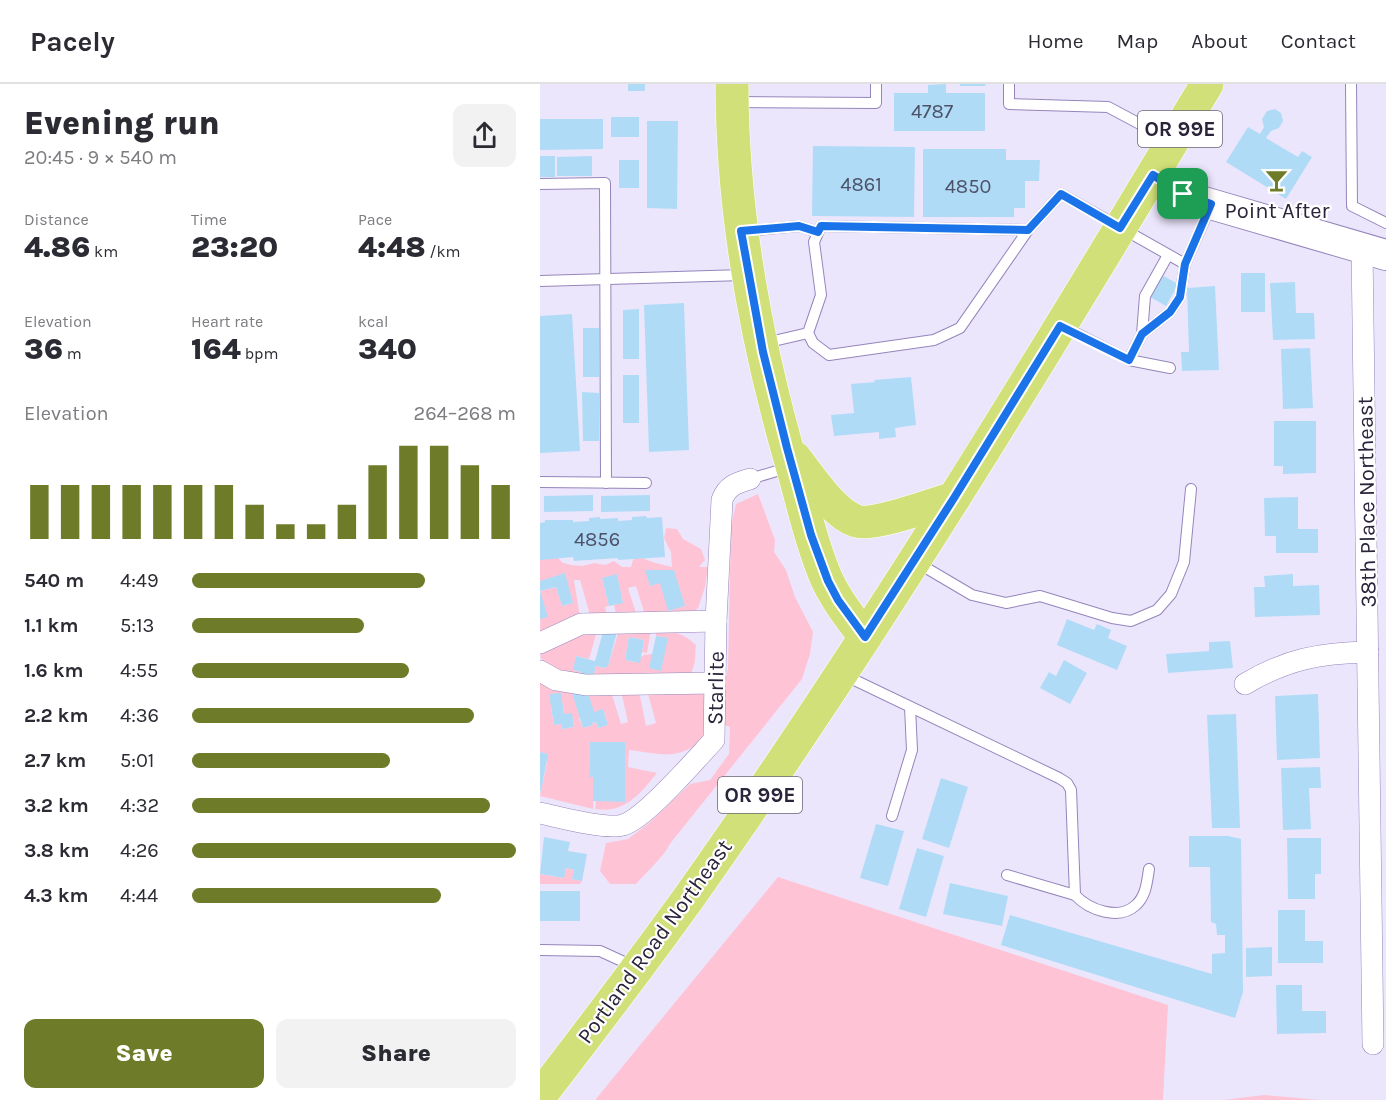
<!DOCTYPE html>
<html lang="en">
<head>
<meta charset="utf-8">
<style>
	:root { --surface:#fff; --page:#f2f2f3; --text:#2b2b33; --muted:#7c7c81; --line:#e1e1e2; --accent:#6e7b28 }
	body { margin:0; font-family:Karla,sans-serif; background:var(--page); color:var(--text); height:100vh; display:flex; flex-direction:column; font-size:22px; white-space:nowrap }
	* { box-sizing:border-box; margin:0 }
	p { font-size:20px; color:var(--muted) }
	.icon { flex:none; width:33px; height:33px; fill:none; stroke:currentColor; stroke-width:2; stroke-linecap:round; stroke-linejoin:round }
	.map { position:relative; flex:1; overflow:hidden }
	.sheet { display:flex; flex-direction:column; background:var(--surface); width:540px }
	.sheet>* { flex:none }
	.pin { position:absolute; display:grid; place-items:center; width:51px; height:51px; color:#fff; margin:-26px; border-radius:12px; box-shadow:0 3px 9px #0006 }
	.round { display:grid; place-items:center; flex:none; width:63px; height:63px; border-radius:12px; background:var(--page) }
	.headline { display:flex; align-items:center; justify-content:space-between; height:102px; padding:0 24px }
	h1 { font-size:33px; font-weight:800; line-height:45px }
	.stats { display:grid; grid-template-columns:repeat(3,1fr); gap:9px; height:102px; padding:6px 24px }
	.stats div { display:grid; align-content:center }
	.stats b { font-size:30px; font-weight:800 }
	.stats small { font-size:16px; font-weight:400 }
	.stats p { font-size:16px }
	.chart { height:168px; padding:12px 24px }
	.chart p { display:flex; justify-content:space-between }
	.chart svg { width:100%; height:108px; margin-top:6px; stroke:var(--accent); stroke-width:6 }
	.button { display:flex; gap:12px; margin-top:auto; padding:12px 24px }
	.button a { flex:1; height:69px; border-radius:12px; background:var(--accent); color:#fff; font-size:24px; font-weight:800; line-height:69px; text-align:center }
	.button a+a { background:var(--page); color:var(--text) }
	ul { padding:0 24px; list-style:none; font-size:20px }
	li { display:grid; grid-template-columns:96px 72px 1fr; align-items:center; height:45px }
	li i { height:15px; border-radius:8px; background:var(--accent) }
	header { display:flex; align-items:center; gap:36px; box-sizing:border-box; height:84px; padding:0 30px; background:var(--surface); border-bottom:2px solid var(--line) }
	header strong { font-size:28px }
	nav { display:flex; gap:33px; margin-inline-start:auto; font-size:21px }
	main { display:flex; flex:1; min-height:0 }
	.map>svg:first-child { display:block }
</style>
</head>
<body>
<header>
<strong>Pacely</strong>
<nav><a>Home</a><a>Map</a><a>About</a><a>Contact</a></nav>
</header>
<main>
<section class="sheet">
<div class="headline"><div><h1>Evening run</h1><p>20:45 · 9 × 540 m</p></div><a class="round"><svg class="icon" aria-label="share" viewBox="0 0 24 24"><path d="M12 15V3M7 8l5-5 5 5M5 13v7h14v-7"/></svg></a></div>
<div class="stats">
<div><p>Distance</p><b>4.86<small> km</small></b></div>
<div><p>Time</p><b>23:20</b></div>
<div><p>Pace</p><b>4:48<small> /km</small></b></div>
</div>
<div class="stats">
<div><p>Elevation</p><b>36<small> m</small></b></div>
<div><p>Heart rate</p><b>164<small> bpm</small></b></div>
<div><p>kcal</p><b>340</b></div>
</div>
<div class="chart"><p><span>Elevation</span>264–268 m</p>
<svg viewBox="0 0 160 44" preserveAspectRatio="none"><path d="M5 44V22M15 44V22M25 44V22M35 44V22M45 44V22M55 44V22M65 44V22M75 44V30M85 44V38M95 44V38M105 44V30M115 44V14M125 44V6M135 44V6M145 44V14M155 44V22"/></svg>
</div>
<ul>
<li><b>540 m</b>4:49<i style="width:72%"></i></li>
<li><b>1.1 km</b>5:13<i style="width:53%"></i></li>
<li><b>1.6 km</b>4:55<i style="width:67%"></i></li>
<li><b>2.2 km</b>4:36<i style="width:87%"></i></li>
<li><b>2.7 km</b>5:01<i style="width:61%"></i></li>
<li><b>3.2 km</b>4:32<i style="width:92%"></i></li>
<li><b>3.8 km</b>4:26<i style="width:100%"></i></li>
<li><b>4.3 km</b>4:44<i style="width:77%"></i></li>
</ul>
<div class="button"><a>Save</a><a>Share</a></div>
</section>
<div class="map">
<svg width="846" height="1016" viewBox="0 0 846 1016">
	<rect width="100%" height="100%" fill="#ece6fd"/>
	<g fill="#fec4d6" fill-rule="evenodd">
		<path d="M218,410L235,456L234,468L246,486L255,513L273,548L270,570L262,595L129,761C127,769 103,792 96,800H70L60,787L66,759L88,755L109,739L150,700L170,696L189,670L190,643C185,641 184,642 183,636C179,625 185,596 188,585L191,442L196,420Z"/>
		<path d="M126,444L137,445L143,455L161,465L165,476L159,483H168L165,503L158,524L146,534H106L96,502L88,504L97,532L77,534L74,521L83,518L77,494H62L69,522L65,523L68,535H51L40,496H34L40,533L25,536L15,544L0,550L1,507L16,503L22,522L33,519L25,493L0,498V470L18,474L23,479L32,481L42,482L54,479L65,481L74,477L82,483H91L93,476L99,472C109,478 120,480 132,483L131,468L124,454Z"/>
		<path d="M45,545L57,547L49,575L36,572L34,586L41,588V593L52,596L56,582L64,584L68,582L79,546H111L107,569L102,568L104,556L89,553L85,576L94,578L104,571L112,570L119,576L124,571V562L121,553L116,552V545C132,546 143,549 156,561C155,567 156,575 154,581C152,590 144,598 145,609H164L166,639L164,656C133,677 124,670 89,666L88,683L117,689C101,709 85,730 55,725L56,717H85V659L82,658H50L49,693H53V725L0,712L7,678L4,672L6,670L0,668V582L3,577L0,572L9,559L18,553ZM31,593L45,597L93,596L106,603L115,600L117,595L131,596L133,602L122,609L108,610L116,639L106,642L99,607H81L88,638L81,640L71,607H65L61,604L53,608L47,605L16,603L24,595ZM45,615L49,616L48,623L58,632L64,627L68,641L58,644L56,638L52,639L53,641L43,644L39,634L41,633L43,617ZM16,620L23,621L24,630L33,636L34,643L22,645L21,640L14,641L11,624Z"/>
		<polygon points="26,784 34,786 32,795 42,797 40,800 0,800 0,790 23,794"/>
		<polygon points="238,793 628,921 623,1016 55,1016"/>
		<polygon points="724,1011 780,1016 683,1016"/>
	</g>
	<g fill="#b0dbf7">
		<rect x="88" y="0" width="17" height="7"/>
		<polygon points="406,0 406,9 445,9 445,47 354,47 354,9 388,9 388,1"/>
		<polygon points="420,0 445,0 446,2 420,2"/>
		<polygon points="735,25 741,29 743,37 739,44 731,47 726,54 758,73 762,67 772,73 746,115 686,78 708,43 720,50 724,43 722,35 727,27"/>
		<rect x="71" y="33" width="28" height="20"/>
		<polygon points="0,35 63,35 63,65 0,66"/>
		<polygon points="107,37 138,37 137,125 107,124"/>
		<polygon points="273,62 375,63 374,133 272,132"/>
		<polygon points="383,65 466,65 466,76 500,76 499,97 485,97 485,124 474,124 474,133 383,133"/>
		<rect x="0" y="72" width="15" height="21"/>
		<polygon points="52,72 52,92 17,92 17,73"/>
		<rect x="79" y="76" width="20" height="28"/>
		<rect x="701" y="189" width="24" height="39"/>
		<polygon points="622,191 638,200 626,222 610,213"/>
		<polygon points="755,198 756,229 774,229 775,255 733,256 730,199"/>
		<polygon points="675,202 679,286 642,287 641,268 649,268 647,204"/>
		<polygon points="144,219 149,366 109,368 104,221"/>
		<polygon points="99,225 99,275 83,275 83,226"/>
		<polygon points="32,230 40,367 0,369 0,232"/>
		<rect x="43" y="244" width="16" height="49"/>
		<polygon points="770,264 773,324 743,325 741,265"/>
		<rect x="83" y="291" width="16" height="48"/>
		<polygon points="371,293 376,341 355,344 356,353 339,355 339,348 294,352 291,331 314,329 311,300 335,298 334,296"/>
		<polygon points="42,308 59,309 59,357 43,357"/>
		<polygon points="734,337 776,337 776,389 743,390 743,382 734,382"/>
		<polygon points="53,411 53,427 4,428 4,412"/>
		<polygon points="110,411 110,427 61,428 61,412"/>
		<polygon points="758,413 758,445 778,445 778,469 736,469 736,452 725,452 724,414"/>
		<polygon points="106,432 107,434 122,433 125,473 78,476 78,474 34,477 33,473 0,476 0,439 5,438 5,436 33,436 33,438 49,437 49,434 60,433 60,435 78,434 78,437 92,436 92,433"/>
		<polygon points="105,486 134,486 145,522 128,527 120,499 110,502"/>
		<polygon points="25,489 33,519 22,522 16,503 0,507 0,497"/>
		<polygon points="77,490 83,519 69,522 62,494"/>
		<polygon points="753,490 753,502 779,501 780,531 715,533 714,503 725,503 724,492"/>
		<polygon points="0,507 8,533 0,535"/>
		<polygon points="527,535 554,546 557,540 571,546 568,554 587,562 577,586 517,561"/>
		<polygon points="64,544 77,548 68,582 64,584 56,582 52,596 40,593 41,588 33,586 36,572 55,577"/>
		<polygon points="116,552 128,554 121,587 109,584"/>
		<polygon points="89,553 104,556 100,579 85,576"/>
		<polygon points="690,557 693,584 628,589 626,570 669,567 669,558"/>
		<polygon points="524,576 547,589 530,620 500,604 509,588 516,592"/>
		<polygon points="47,605 54,628 63,625 68,641 58,644 56,638 52,639 53,641 43,644 32,609"/>
		<polygon points="21,609 24,630 32,629 34,643 22,645 21,640 14,641 9,610"/>
		<polygon points="778,610 780,674 737,676 735,612"/>
		<polygon points="696,630 700,744 672,744 667,631"/>
		<polygon points="50,658 85,658 85,718 53,717 53,693 49,693"/>
		<polygon points="0,668 8,670 1,707 0,707"/>
		<polygon points="780,683 781,704 769,704 771,745 743,746 741,684"/>
		<polygon points="401,694 428,703 409,764 382,755"/>
		<polygon points="336,740 364,747 348,802 320,794"/>
		<polygon points="649,752 688,752 701,755 703,908 695,934 461,861 470,831 672,890 672,870 685,869 685,851 677,851 676,840 671,838 670,783 649,783"/>
		<polygon points="4,753 30,758 28,767 47,770 42,797 32,795 34,786 26,784 24,794 0,790"/>
		<polygon points="747,754 781,754 781,790 775,790 775,815 748,815"/>
		<polygon points="377,764 404,772 386,833 359,825"/>
		<polygon points="410,799 468,812 462,842 403,830"/>
		<rect x="0" y="807" width="40" height="30"/>
		<polygon points="738,826 765,826 765,857 783,857 783,879 738,879"/>
		<polygon points="732,863 732,892 706,893 706,864"/>
		<polygon points="736,901 762,901 762,927 786,927 786,949 737,950"/>
	</g>
	<g fill="none" stroke-linecap="round" stroke-linejoin="round">
		<defs>
			<g id="lane">
				<polyline points="469,0 469,20 568,23 630,56"/>
				<polyline points="811,0 812,122 846,139"/>
				<polyline points="196,18 336,19 336,0"/>
				<polyline points="0,100 65,99 66,399"/>
				<polyline points="205,147 259,142 278,148"/>
				<polyline points="645,180 670,123"/>
				<polyline points="0,197 204,191"/>
				<polyline points="268,249 273,259 289,271 394,256 420,244 488,146"/>
				<polyline points="602,250 605,212 628,171"/>
				<polyline points="225,259 268,249 281,211 274,158 281,142 488,146 521,110 645,180 640,213 630,228 602,250 589,276 524,243"/>
				<polyline points="589,276 630,284"/>
				<polyline points="210,395 250,383"/>
				<polyline points="0,398 106,399"/>
				<polyline points="376,478 432,511 466,519 500,512 572,534 591,537 617,526 631,510 644,478 651,405"/>
				<path d="M304,591L519,694L527,699L531,706L535,811C549,826 579,837 596,821C606,812 607,798 609,785"/>
				<polyline points="352,732 372,666 370,623"/>
				<polyline points="467,791 535,811"/>
				<polyline points="0,866 60,867 95,883"/>
			</g>
			<g id="street">
				<polyline points="822,164 833,960"/>
				<polyline points="0,559 41,540 176,537"/>
				<polyline points="0,587 16,596 46,601 175,599"/>
				<path d="M705,600C747,575 780,569 828,568"/>
				<path d="M0,729C19,733 66,746 83,741C105,735 156,675 174,656L176,537L182,416C187,402 196,399 210,395"/>
			</g>
			<polyline id="secondary" points="613,91 643,110 657,116 846,171"/>
			<g id="primary">
				<path d="M192,0C192,130 216,258 252,382C263,420 271,459 287,496C297,517 311,535 325,553"/>
				<path d="M255,374C270,393 293,429 316,437C333,443 394,420 414,414"/>
				<path d="M0,1012C51,946 101,880 150,812C335,550 502,275 667,0"/>
			</g>
		</defs>
		<use href="#lane" stroke="#9585bb" stroke-width="12"/>
		<use href="#street" stroke="#9585bb" stroke-width="22"/>
		<use href="#secondary" stroke="#9585bb" stroke-width="32"/>
		<use href="#primary" stroke="#fff" stroke-width="34"/>
		<use href="#lane" stroke="#fff" stroke-width="10"/>
		<use href="#street" stroke="#fff" stroke-width="21"/>
		<use href="#secondary" stroke="#fff" stroke-width="30"/>
		<use href="#primary" stroke="#d2e079" stroke-width="33"/>
	</g>
	<g fill="none" stroke-linecap="round" stroke-linejoin="round">
		<defs>
			<polygon id="route" points="613,91 643,110 671,120 645,180 640,213 630,228 602,250 589,276 520,242 414,414 325,553 298,516 288,497 271,451 247,364 223,268 201,147 259,142 278,148 281,142 488,146 521,110 580,144"/>
		</defs>
		<use href="#route" stroke="#fff" stroke-width="12"/>
		<use href="#route" stroke="#1a73e8" stroke-width="8"/>
	</g>
	<defs>
		<symbol id="bar-bare" viewBox="-9 -9 18 18"><path d="M-6-5H6L.8 .8V4.5H3.5V6h-7V4.5H-.8V.8Z" fill="#6e7b28" stroke="#fff" stroke-width="2.5" paint-order="stroke"/></symbol>
	</defs>
	<g fill-rule="evenodd">
		<use href="#bar-bare" x="720" y="80" width="33" height="33"/>
	</g>
	<g text-anchor="middle" stroke-width="4.5" stroke-linejoin="round" paint-order="stroke">
		<g font-size="20" fill="#4c5168">
			<text x="392" y="34">4787</text>
			<text x="321" y="107">4861</text>
			<text x="428" y="109">4850</text>
			<text x="57" y="462">4856</text>
		</g>
		<g fill="#fff" stroke="#6a6574" stroke-width="1.5">
			<rect x="598" y="27" width="84" height="36" rx="4.5"/>
			<rect x="178" y="693" width="84" height="36" rx="4.5"/>
		</g>
		<g font-size="21" font-weight="bold" fill="#2a2339">
			<text x="640" y="52">OR 99E</text>
			<text x="220" y="718">OR 99E</text>
		</g>
		<g font-size="22" fill="#2a2339" stroke="#fff">
			<text x="737" y="134">Point After</text>
		</g>
		<g font-size="22" fill="#2a2339" stroke="#fff">
			<text transform="translate(826 418) rotate(-91)" y="8">38th Place Northeast</text>
			<text transform="translate(175 604) rotate(-89)" y="8">Starlite</text>
			<text transform="translate(114 857) rotate(-54)" y="8">Portland Road Northeast</text>
		</g>
	</g>
</svg>
<div class="pin" style="left:643px;top:110px;background:#1e9e55"><svg class="icon" aria-label="arrive" viewBox="0 0 24 24"><path d="M6 21V4h12l-3 4 3 4H6"/></svg></div>
</div>
</main>
</body>
</html>
